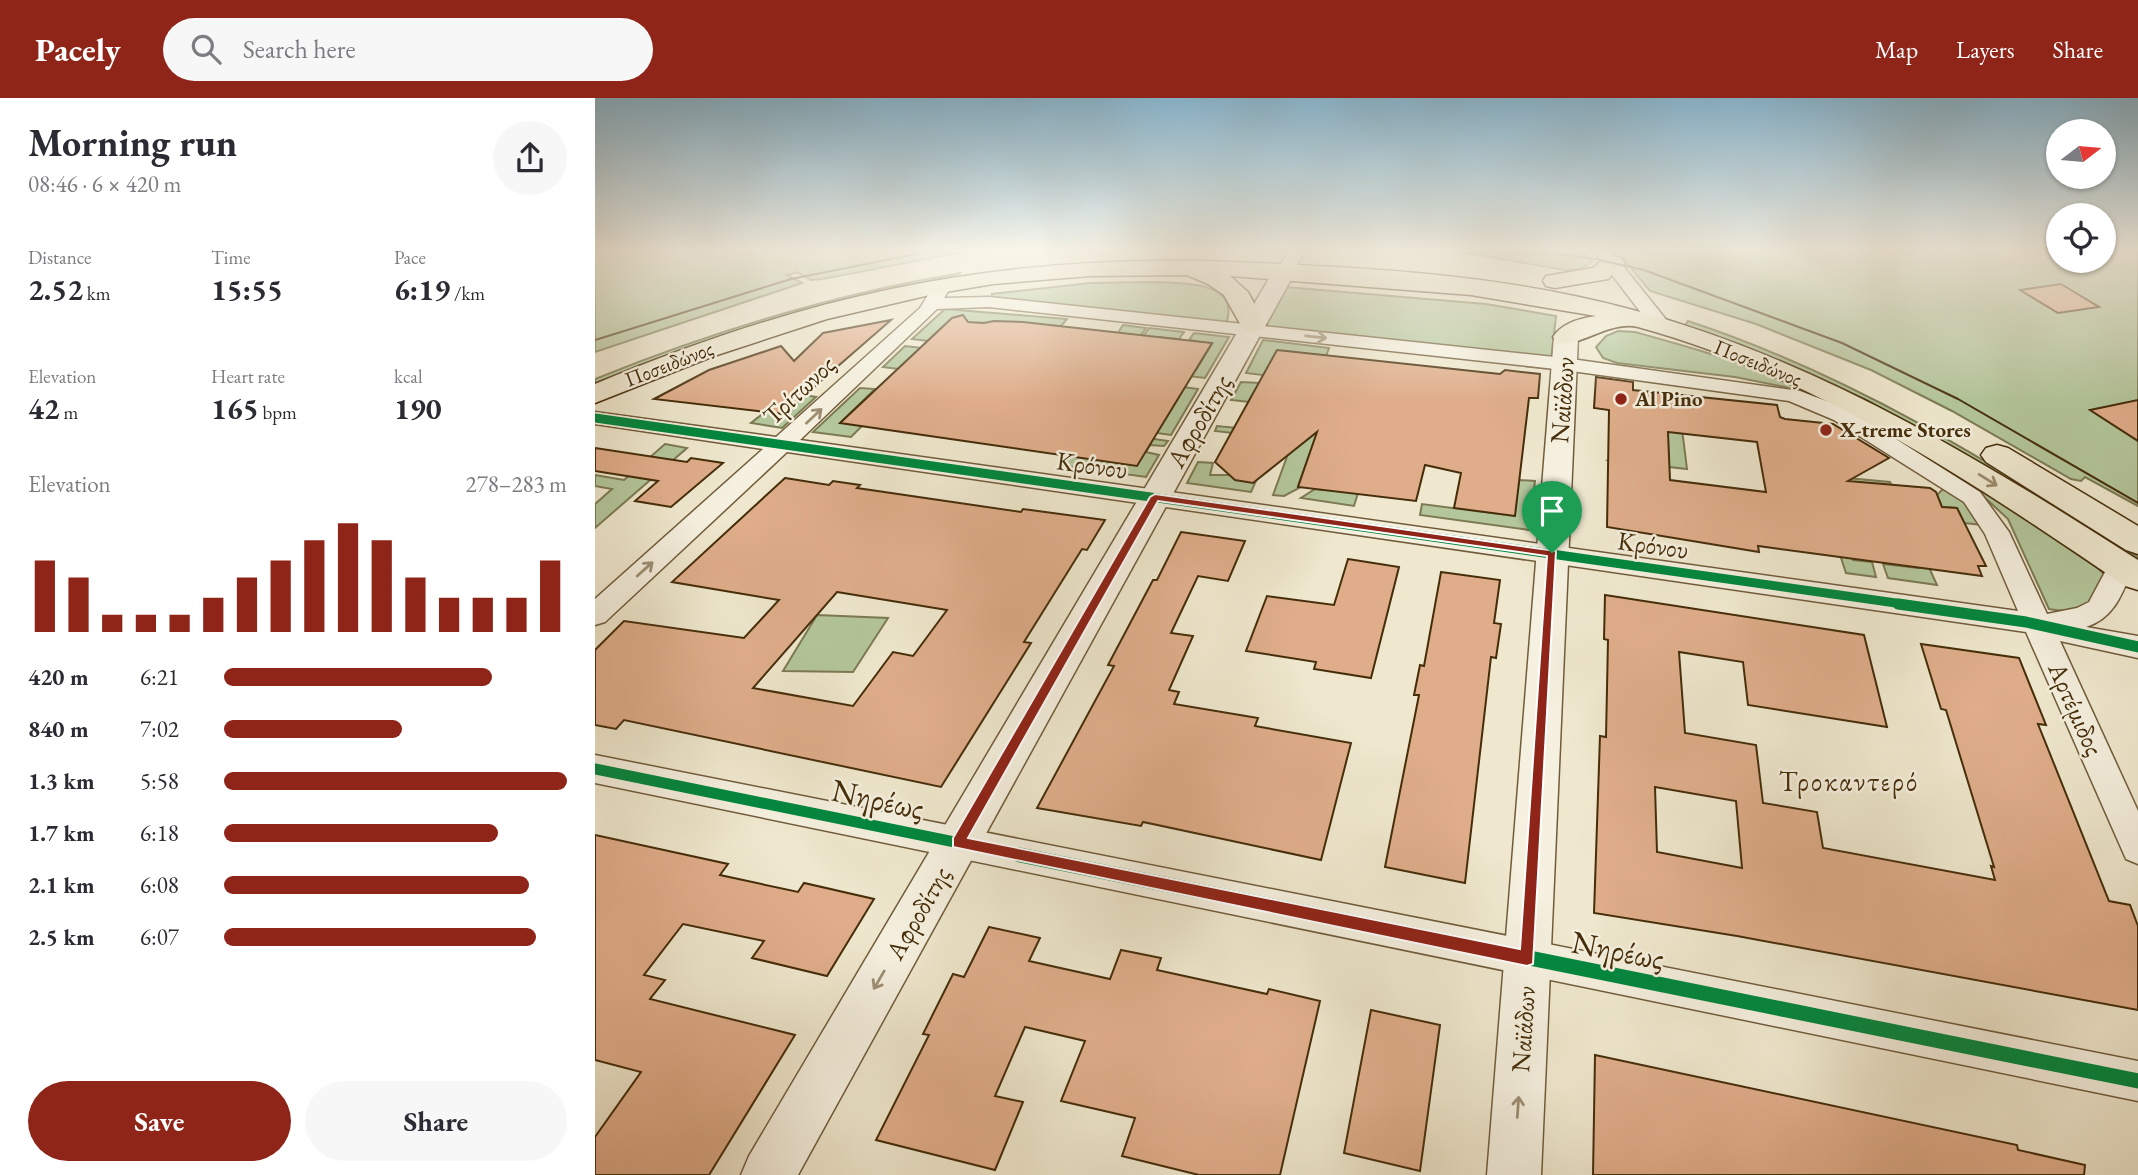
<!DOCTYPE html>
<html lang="en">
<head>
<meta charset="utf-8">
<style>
	:root { --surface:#fff; --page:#f7f7f7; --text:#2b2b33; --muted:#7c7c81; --accent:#8f2418 }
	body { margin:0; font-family:"EB Garamond",serif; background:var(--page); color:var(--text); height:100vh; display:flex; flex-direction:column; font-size:26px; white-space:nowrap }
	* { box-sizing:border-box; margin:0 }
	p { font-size:23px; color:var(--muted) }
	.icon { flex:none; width:38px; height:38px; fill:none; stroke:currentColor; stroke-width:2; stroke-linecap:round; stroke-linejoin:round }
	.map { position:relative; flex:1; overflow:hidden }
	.sheet { display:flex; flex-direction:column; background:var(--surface); width:595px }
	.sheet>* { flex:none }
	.needle { width:46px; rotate:74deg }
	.tools { position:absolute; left:1451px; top:21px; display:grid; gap:14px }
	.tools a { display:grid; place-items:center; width:70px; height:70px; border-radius:50%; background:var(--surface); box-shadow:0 2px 5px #0004; font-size:35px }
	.pin { position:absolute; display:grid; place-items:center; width:60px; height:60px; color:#fff; margin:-72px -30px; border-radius:50% 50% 50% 0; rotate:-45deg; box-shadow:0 0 7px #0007 }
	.pin .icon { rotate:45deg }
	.round { display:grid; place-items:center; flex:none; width:74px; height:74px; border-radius:37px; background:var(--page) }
	.head { display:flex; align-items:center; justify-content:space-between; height:119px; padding:0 28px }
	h1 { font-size:38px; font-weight:700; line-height:52px }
	.stats { display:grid; grid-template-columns:repeat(3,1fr); gap:10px; height:119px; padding:7px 28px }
	.stats div { display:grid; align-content:center }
	.stats b { font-size:30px; font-weight:700 }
	.stats small { font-size:19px; font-weight:400 }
	.stats p { font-size:19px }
	.chart { height:196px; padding:14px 28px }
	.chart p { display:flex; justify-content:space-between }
	.chart svg { width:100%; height:126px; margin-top:7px; stroke:var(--accent); stroke-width:6 }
	.cta { display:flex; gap:14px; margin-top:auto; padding:14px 28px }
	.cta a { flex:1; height:80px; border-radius:42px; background:var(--accent); color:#fff; font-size:28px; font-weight:700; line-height:80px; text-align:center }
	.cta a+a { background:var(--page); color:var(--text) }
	ul { padding:0 28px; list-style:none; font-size:23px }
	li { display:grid; grid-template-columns:112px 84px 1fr; align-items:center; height:52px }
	li i { height:18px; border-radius:9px; background:var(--accent) }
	header { display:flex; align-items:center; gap:42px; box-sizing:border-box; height:98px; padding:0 35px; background:var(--accent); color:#fff }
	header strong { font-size:33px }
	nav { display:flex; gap:38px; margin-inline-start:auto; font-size:24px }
	.search { width:490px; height:63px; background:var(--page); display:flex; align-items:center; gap:18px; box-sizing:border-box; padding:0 24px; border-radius:38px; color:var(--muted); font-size:26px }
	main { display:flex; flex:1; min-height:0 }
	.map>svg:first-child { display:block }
</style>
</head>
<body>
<header>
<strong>Pacely</strong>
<div class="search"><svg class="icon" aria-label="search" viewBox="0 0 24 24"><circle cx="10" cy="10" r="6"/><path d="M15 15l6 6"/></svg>Search here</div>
<nav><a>Map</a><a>Layers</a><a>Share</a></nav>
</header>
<main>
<section class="sheet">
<div class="head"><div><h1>Morning run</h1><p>08:46 · 6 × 420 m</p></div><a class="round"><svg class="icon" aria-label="share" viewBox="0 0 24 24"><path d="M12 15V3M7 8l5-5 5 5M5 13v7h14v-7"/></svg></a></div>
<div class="stats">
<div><p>Distance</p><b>2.52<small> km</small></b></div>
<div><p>Time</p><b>15:55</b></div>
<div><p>Pace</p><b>6:19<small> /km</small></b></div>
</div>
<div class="stats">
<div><p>Elevation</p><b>42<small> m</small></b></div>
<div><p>Heart rate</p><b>165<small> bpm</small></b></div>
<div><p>kcal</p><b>190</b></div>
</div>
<div class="chart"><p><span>Elevation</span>278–283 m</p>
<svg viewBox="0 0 160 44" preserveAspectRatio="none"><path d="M5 44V19M15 44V25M25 44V38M35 44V38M45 44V38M55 44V32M65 44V25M75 44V19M85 44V12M95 44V6M105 44V12M115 44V25M125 44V32M135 44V32M145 44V32M155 44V19"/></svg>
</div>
<ul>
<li><b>420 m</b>6:21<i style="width:78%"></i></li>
<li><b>840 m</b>7:02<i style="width:52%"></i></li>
<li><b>1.3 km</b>5:58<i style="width:100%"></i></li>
<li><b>1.7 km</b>6:18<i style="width:80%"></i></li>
<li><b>2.1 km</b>6:08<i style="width:89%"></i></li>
<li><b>2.5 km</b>6:07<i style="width:91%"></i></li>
</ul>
<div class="cta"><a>Save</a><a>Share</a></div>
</section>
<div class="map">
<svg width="1543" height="1077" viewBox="0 0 1543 1077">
	<rect width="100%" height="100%" fill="#efe8ce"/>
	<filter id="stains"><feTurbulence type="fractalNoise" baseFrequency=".00286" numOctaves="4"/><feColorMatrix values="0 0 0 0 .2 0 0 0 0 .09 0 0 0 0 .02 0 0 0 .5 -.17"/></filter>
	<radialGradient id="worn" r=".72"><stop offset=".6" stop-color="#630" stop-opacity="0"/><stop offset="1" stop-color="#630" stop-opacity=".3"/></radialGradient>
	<g fill="#b4c79c" stroke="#7c7a53" stroke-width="2">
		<polygon points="0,153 373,153 227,181 216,182 202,174 192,177 207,185 0,254"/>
		<polygon points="859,153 950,157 950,155 922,153 988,153 997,164 985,171 970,172"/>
		<polygon points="1022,153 1463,153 1463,163 1508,163 1509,153 1543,153 1543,408 1490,379 1486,383 1476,381 1357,313 1276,272 1161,226 1055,193"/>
		<path d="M366,175L153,229L0,285V281C119,233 239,196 366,175Z"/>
		<path d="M558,184C584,185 647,182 631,226L397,201V196L496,185Z"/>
		<polygon points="690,189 891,206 961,218 956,263 666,230"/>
		<polygon points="350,211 472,221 466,228 365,279 288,269 310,248 386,257 391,250 317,241"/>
		<path d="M1093,223C1262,279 1394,364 1543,459V470L1372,360L1273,303L1169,256L1090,227Z"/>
		<polygon points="528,227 551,230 546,237 549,237 554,230 589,234 584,241 563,239 582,270 601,272 617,246 594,242 599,235 634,239 610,280 576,276 552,284 603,291 576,337 534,331 531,337 573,343 569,348 555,347 551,354 564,357 551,379 464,367 501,316 493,281"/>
		<path d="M1023,233L1040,234C1083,246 1127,258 1167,274C1255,310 1335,359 1415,410C1448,431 1489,452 1514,482C1497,507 1484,517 1454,511L1413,421L1375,386L1333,359L1221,300L1190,289L1140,279L1022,265L1008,260L1001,249L1011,238Z"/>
		<polygon points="668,242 734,250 711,310 730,313 703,388 706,389 689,398 678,397 698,342 620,333 622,328 642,330 655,304 636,302 646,284 665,285 668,277 651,275"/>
		<polygon points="265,290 280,291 246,324 268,327 256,339 218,334"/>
		<polygon points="209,297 221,299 187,330 156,325 170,314"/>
		<polygon points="1086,323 1092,371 1013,362 1071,327"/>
		<polygon points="70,346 92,350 0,430 0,406 17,391 0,388 0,377 29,382"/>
		<polygon points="603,364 618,365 615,377 639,377 641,382 661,383 656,394 592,385"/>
		<polygon points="1219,377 1295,384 1342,487 1293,480 1288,466 1324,470 1297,404 1236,397 1258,462 1277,464 1281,479 1251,475"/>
		<polygon points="924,382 940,383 934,432 825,417 827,406 919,418"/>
		<polygon points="1351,388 1381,408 1389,427 1369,425 1362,410 1347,409 1342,397"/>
		<polygon points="720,391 763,395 759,408 706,400"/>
		<polygon points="222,517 293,520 258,574 188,573"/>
	</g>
	<g fill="#dfad8a" stroke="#452d0a" stroke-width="2" fill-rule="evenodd">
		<polygon points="1466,186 1504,209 1463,215 1425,192"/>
		<polygon points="368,217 373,224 389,225 399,223 428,224 617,245 542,368 245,325 357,220"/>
		<polygon points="296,222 188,316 59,301 114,272 186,248 199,263 228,235"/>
		<polygon points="682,252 905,276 910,272 945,276 943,300 934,300 920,418 859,410 866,375 830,367 821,403 703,389 722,334 658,385 640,382 620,364"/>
		<path d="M1001,279L1038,284V292L1182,307L1185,319L1190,321L1238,326L1294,360L1253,383L1335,390L1341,394L1347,409L1362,410L1391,468H1383L1387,478L1163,448L1164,454L1012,429L1014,312L999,310ZM1073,334L1162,344L1171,394L1075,382Z"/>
		<polygon points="1543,302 1543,343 1495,312"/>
		<polygon points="0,350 92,364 96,360 128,365 76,409 40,403 63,383 0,373"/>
		<path d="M190,380L234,387L238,383L265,387L262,390L426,414L428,411L510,422L492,452L487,451L429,544L436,545L346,689L29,622L21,631L0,627V552L29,523L149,540L184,502L77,484ZM242,494L352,512L318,558L298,554L258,608L158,590Z"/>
		<polygon points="586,434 650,443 633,483 603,478 576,535 598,538 574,592 584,594 579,606 663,620 660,628 756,645 726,762 548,724 546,728 442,710 519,568 513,567 558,482 562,482"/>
		<polygon points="753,461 804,469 776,580 719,571 721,564 651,553 672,498 739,507"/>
		<polygon points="846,474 905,482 899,525 906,526 901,560 896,559 870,785 790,769 824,597 819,597 825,567 829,568"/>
		<path d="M1010,497L1269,537L1292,629L1153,607L1148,564L1084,554L1090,635L1161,647L1168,705L1222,714L1228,750L1400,782L1396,768L1399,769L1351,612L1346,611L1326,546L1424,560L1451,627L1443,626L1514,803L1535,807L1543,828V912L1142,838L999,815L1005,638L1011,639L1013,542L1009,541ZM1060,689L1141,703L1147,770L1062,754Z"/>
		<polygon points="0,737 133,766 125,777 203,794 209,785 279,801 232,878 157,860 169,843 88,826 49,877 70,882 55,901 200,937 114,1077 0,1077 0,1039 46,974 0,962"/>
		<polygon points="394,829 445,840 434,863 515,881 526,852 566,860 562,872 672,896 674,891 725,903 685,1077 604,1077 527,1058 540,1020 466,1003 490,943 430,929 400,998 428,1004 400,1072 281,1042 334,937 328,936 358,876 369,879"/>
		<polygon points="776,912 845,927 825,1073 749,1055"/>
		<polygon points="1000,957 1422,1047 1423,1052 1490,1067 1489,1077 998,1077"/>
	</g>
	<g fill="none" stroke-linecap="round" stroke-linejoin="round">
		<defs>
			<g id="minor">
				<polygon points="694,153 710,153 695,178 683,178 680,174"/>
				<polygon points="999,153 1016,153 1073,224 1075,228 1073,232 1059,232"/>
				<path d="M346,185L355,190L349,200L394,199L969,260L1205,293L1255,312L1385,394L1414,434L1452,516L1482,510L1494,504L1517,461L1526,458L1535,461L1539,467C1528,494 1520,520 1491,529L1543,538V560L1465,543L1543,713V766L1531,761L1431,534L192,354L10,524L0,527V501L168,351L0,326V314L181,339L325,210L340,186ZM394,209L969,272L1194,303L1239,322L1369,404L1390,436L1423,513L205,342L342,211Z"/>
				<polygon points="0,657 1543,963 1543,1003 0,685"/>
			</g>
			<g id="tertiary">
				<polygon points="689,167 700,174 203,1077 146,1077 154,1058 678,174"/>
				<polygon points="971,232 980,234 983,239 946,1077 892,1077 959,239 962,234"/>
			</g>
			<g id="trunk">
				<polygon points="1018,158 1026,160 1030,165 1013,181 960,190 951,188 948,183 951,178 998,170 1010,160"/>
				<path d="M608,163C751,168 900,174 1038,212C1221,261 1385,361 1543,462V492L1530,488C1380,386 1220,277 1043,229C1015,222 985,250 962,245L958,239C967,225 986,220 1001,218L876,197L635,178L653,194L671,227L667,233H649L629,197L613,186L592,177L495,178L398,186L339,196L232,221L119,258L0,305V286C205,200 386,159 608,163Z"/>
				<polygon points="1402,347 1413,350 1543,428 1543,456 1531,452 1391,364 1386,357 1391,350"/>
			</g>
		</defs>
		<use href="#minor" stroke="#705c3b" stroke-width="3"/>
		<use href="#tertiary" stroke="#705c3b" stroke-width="3"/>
		<use href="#trunk" stroke="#452d0a" stroke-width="3"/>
		<use href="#minor" fill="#f5f0df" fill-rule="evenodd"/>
		<use href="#tertiary" fill="#f5f0df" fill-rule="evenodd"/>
		<use href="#trunk" fill="#efe8ce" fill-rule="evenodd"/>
		<g stroke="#452d0a" stroke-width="2">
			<polyline points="939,153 995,160 1049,172 1247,245 1363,301 1543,405"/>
			<polyline points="0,242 196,181 336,153"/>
		</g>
		<defs>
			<polyline id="cycleway-far2" points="0,320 1315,507"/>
			<g id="cycleway-far1">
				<polyline points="1303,506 1431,524 1543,549"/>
				<polyline points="0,671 434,759"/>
			</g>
			<polyline id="cycleway" points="425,757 1543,983"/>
		</defs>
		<use href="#cycleway-far2" stroke="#f5f0df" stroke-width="12"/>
		<use href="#cycleway-far1" stroke="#f5f0df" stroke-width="16"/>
		<use href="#cycleway" stroke="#f5f0df" stroke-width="19"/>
		<use href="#cycleway-far2" stroke="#00873e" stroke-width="9"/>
		<use href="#cycleway-far1" stroke="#00873e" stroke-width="11"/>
		<use href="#cycleway" stroke="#00873e" stroke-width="15"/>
	</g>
	<defs><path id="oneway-shaft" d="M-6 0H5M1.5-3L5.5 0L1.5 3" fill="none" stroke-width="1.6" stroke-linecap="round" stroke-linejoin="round" transform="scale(1.75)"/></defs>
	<g stroke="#9d8e74">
		<use href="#oneway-shaft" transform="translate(721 239) rotate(6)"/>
		<use href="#oneway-shaft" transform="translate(219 318) rotate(-43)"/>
		<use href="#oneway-shaft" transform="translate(50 471) rotate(-42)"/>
		<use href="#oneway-shaft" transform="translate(284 882) rotate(120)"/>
		<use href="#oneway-shaft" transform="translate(923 1009) rotate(-86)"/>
	</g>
	<use stroke="#9a8a6c" href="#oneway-shaft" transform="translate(1393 382) rotate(32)"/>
	<linearGradient id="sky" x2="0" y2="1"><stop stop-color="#89b9d4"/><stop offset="0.5" stop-color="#f8f5e9"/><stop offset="1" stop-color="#f8f5e9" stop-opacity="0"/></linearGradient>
	<rect width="1543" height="304" fill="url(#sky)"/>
	<path fill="#8f2418" stroke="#fff" stroke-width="2" fill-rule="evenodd" d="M560,396L961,453L938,866L932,868L358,749V740L555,399ZM563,403L952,458L925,851L373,740Z"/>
	<g fill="#8f2418" stroke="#f5f0df" stroke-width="2.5">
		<circle cx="1026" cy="301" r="7"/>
		<circle cx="1231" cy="332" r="7"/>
	</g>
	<g text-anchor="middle" stroke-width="5" stroke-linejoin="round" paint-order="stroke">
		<g font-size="21" fill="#452d0a" stroke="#f5f0df">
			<text transform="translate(1163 265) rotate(22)" y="7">Ποσειδώνος</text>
			<text transform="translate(74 266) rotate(-21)" y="7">Ποσειδώνος</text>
		</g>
		<g font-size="21" font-weight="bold" fill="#452d0a" stroke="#f5f0df" text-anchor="start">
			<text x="1040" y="308">Al Pino</text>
			<text x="1245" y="339">X-treme Stores</text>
		</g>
		<g font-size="26" fill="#452d0a" stroke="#f5f0df">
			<text transform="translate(204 292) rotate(-43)" y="9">Τρίτωνος</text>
			<text transform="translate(967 302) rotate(-86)" y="9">Ναϊάδων</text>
			<text transform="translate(604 323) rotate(-60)" y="9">Αφροδίτης</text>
			<text transform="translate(497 367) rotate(8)" y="9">Κρόνου</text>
			<text transform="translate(1058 447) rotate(8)" y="9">Κρόνου</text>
			<text transform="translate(1481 611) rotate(66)" y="9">Αρτέμιδος</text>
			<text transform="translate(323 815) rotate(-60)" y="9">Αφροδίτης</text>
			<text transform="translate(928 931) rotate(-86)" y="9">Ναϊάδων</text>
		</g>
		<g font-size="28" letter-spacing="2" fill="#452d0a" stroke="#f5f0df">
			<text x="1254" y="693">Τροκαντερό</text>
		</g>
		<g font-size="32" fill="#452d0a" stroke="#f5f0df">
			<text transform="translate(283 701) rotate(12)" y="11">Νηρέως</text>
			<text transform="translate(1023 852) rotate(11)" y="11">Νηρέως</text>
		</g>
	</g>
	<rect width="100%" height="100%" filter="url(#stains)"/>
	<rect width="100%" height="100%" fill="url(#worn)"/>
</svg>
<div class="tools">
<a><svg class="needle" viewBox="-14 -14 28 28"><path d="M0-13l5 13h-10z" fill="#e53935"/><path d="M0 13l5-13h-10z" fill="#7c7c81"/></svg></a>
<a><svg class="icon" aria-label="locate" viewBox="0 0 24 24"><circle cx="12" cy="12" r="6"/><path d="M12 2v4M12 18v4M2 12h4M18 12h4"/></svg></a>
</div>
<div class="pin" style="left:957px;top:455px;background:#1e9e55"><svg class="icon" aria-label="arrive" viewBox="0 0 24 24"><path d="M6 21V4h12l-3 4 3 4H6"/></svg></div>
</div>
</main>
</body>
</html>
